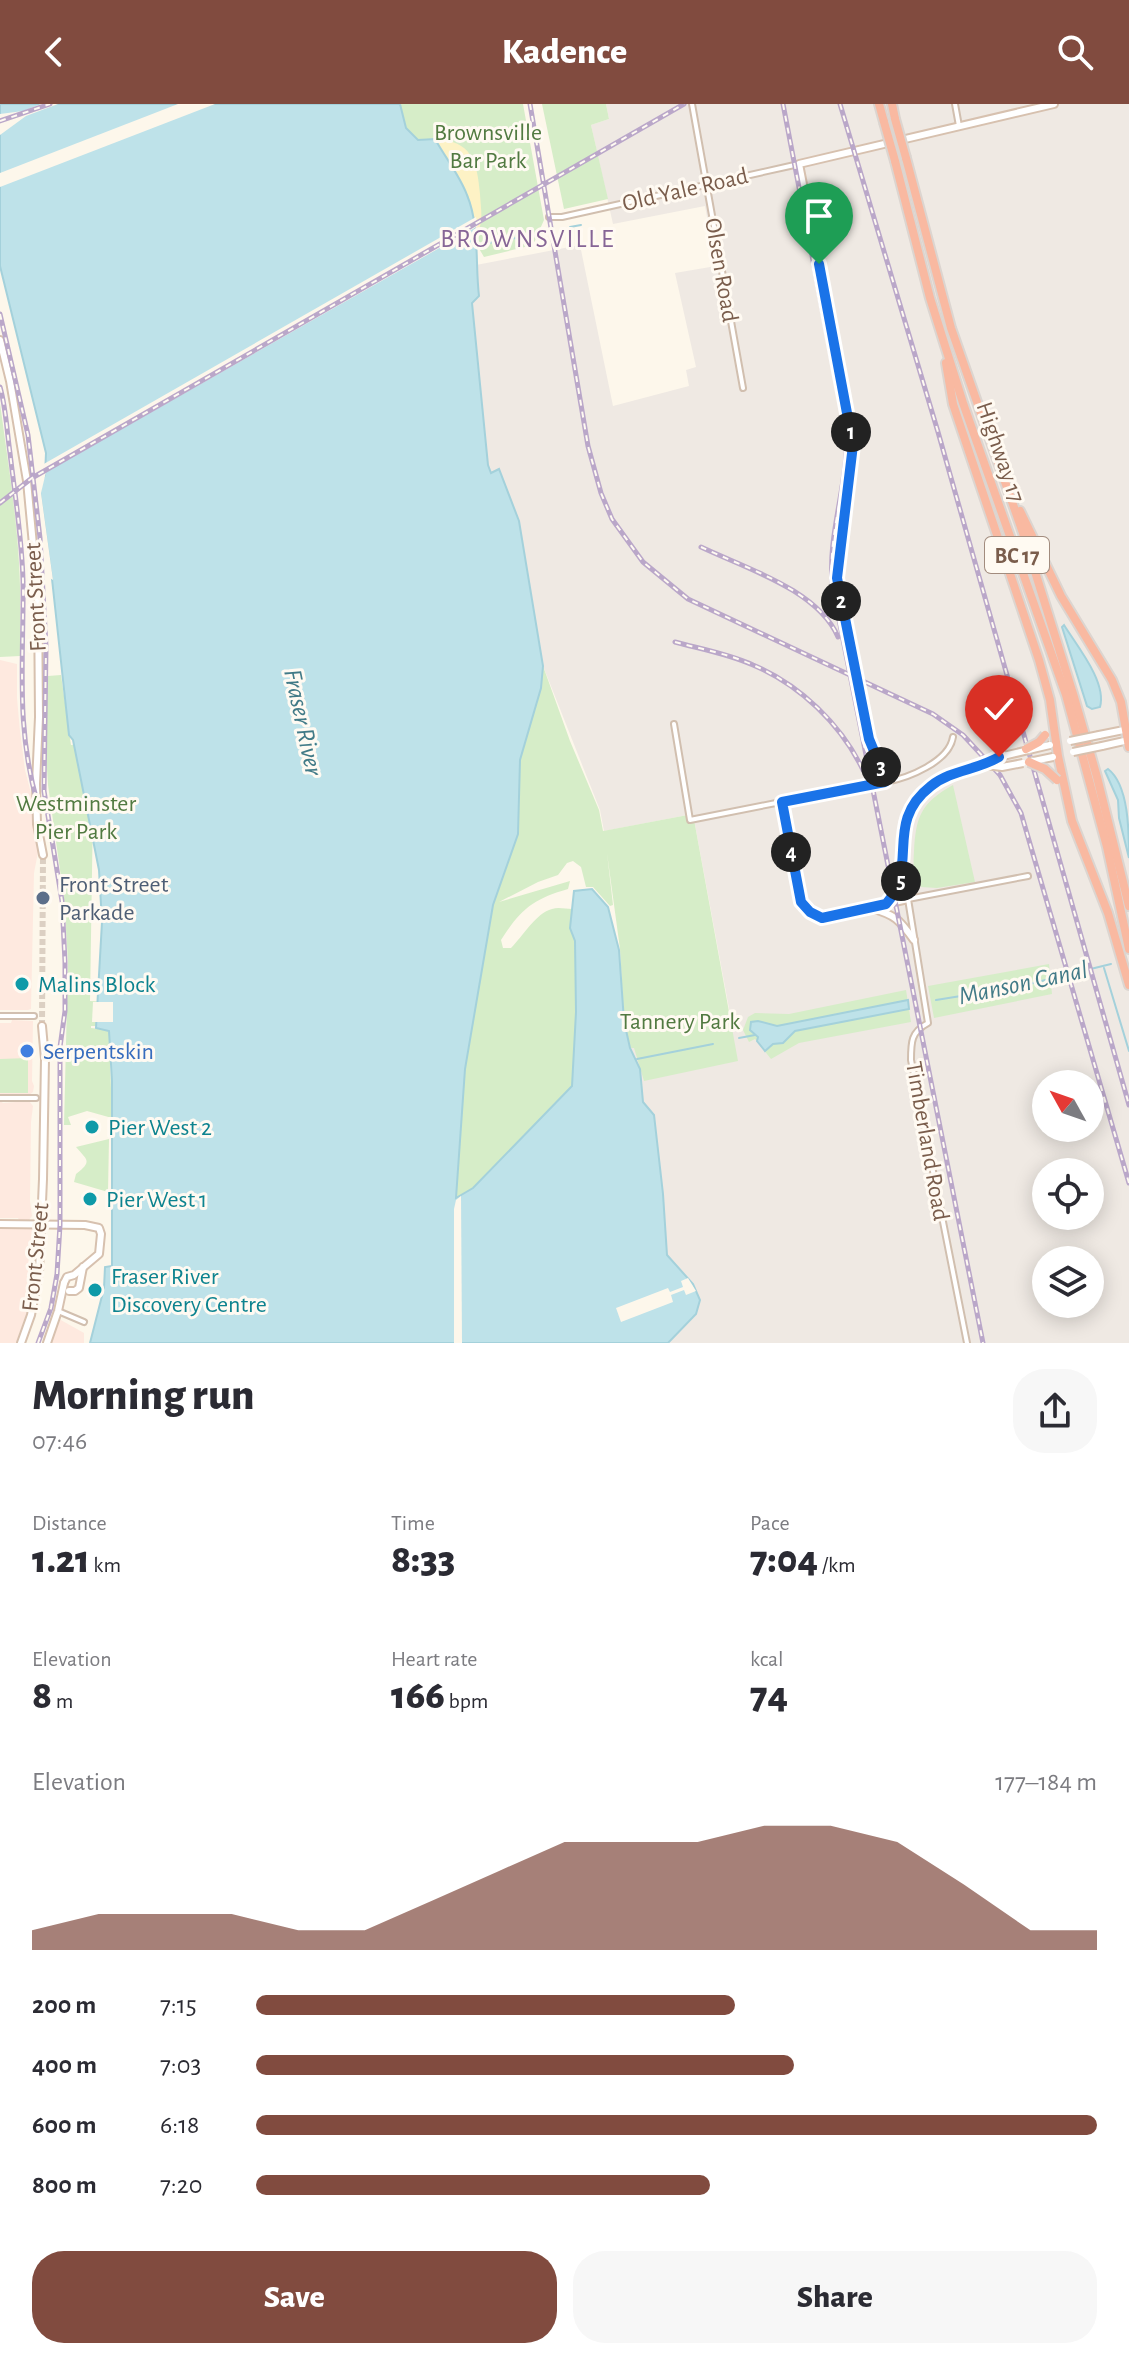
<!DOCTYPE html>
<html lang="en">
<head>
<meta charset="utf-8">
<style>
	:root { --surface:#fff; --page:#f7f7f7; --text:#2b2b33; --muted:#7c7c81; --accent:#814b3f }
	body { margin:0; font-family:"Alegreya Sans",sans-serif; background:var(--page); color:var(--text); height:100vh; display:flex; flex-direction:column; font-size:30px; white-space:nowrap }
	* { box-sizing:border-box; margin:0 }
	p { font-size:26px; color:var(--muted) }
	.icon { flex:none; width:44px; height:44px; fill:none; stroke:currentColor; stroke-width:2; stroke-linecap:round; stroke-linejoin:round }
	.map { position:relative; height:1239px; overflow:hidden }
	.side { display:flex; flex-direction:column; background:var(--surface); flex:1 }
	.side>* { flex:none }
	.needle { width:52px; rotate:310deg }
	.controls { position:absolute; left:1032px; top:966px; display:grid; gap:16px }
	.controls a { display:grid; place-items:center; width:72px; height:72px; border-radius:50%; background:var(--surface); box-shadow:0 4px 20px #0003; font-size:40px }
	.pin { position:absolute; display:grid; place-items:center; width:68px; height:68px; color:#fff; margin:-82px -34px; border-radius:50% 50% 50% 0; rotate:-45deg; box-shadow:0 0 8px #0007 }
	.pin .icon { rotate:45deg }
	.km { position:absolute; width:40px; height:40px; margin:-20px; border-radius:50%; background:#222; color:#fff; font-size:22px; line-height:40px; text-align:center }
	.round { display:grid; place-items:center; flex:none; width:84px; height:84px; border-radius:32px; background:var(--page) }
	.head { display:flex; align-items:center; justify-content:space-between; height:136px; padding:0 32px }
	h1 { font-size:44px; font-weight:800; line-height:60px }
	.stats { display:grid; grid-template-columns:repeat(3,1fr); gap:12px; height:136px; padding:8px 32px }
	.stats div { display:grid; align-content:center }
	.stats b { font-size:40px; font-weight:800 }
	.stats small { font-size:22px; font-weight:400 }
	.stats p { font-size:22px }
	.chart { height:224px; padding:16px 32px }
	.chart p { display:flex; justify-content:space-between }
	.chart svg { width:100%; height:144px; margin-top:8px; fill:var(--accent); opacity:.7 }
	.primary-button { display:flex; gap:16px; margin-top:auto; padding:16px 32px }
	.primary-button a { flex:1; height:92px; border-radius:32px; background:var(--accent); color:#fff; font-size:32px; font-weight:800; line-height:92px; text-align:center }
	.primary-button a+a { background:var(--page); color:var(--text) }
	ul { padding:0 32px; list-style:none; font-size:26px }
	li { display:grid; grid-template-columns:128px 96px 1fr; align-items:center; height:60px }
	li i { height:20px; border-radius:10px; background:var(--accent) }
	header { display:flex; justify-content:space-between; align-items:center; height:104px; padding:0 32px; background:var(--accent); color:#fff; font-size:36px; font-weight:800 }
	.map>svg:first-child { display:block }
</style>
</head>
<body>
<header><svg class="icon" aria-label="back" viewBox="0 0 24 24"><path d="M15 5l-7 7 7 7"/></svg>Kadence<svg class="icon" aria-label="search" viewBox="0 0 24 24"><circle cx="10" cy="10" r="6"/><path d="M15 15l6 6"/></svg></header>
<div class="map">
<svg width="1129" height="1239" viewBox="0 0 1129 1239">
	<rect width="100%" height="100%" fill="#fdf7eb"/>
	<g fill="#fee9df">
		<polygon points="0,556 17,560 17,594 20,627 25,666 32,693 33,716 39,743 34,769 31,905 28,906 0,906"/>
		<polygon points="12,916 33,917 32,977 34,982 33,988 29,991 0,991 0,919 11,919"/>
		<polygon points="0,997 3,999 29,997 33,1002 31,1018 30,1097 32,1112 28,1117 20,1117 18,1114 0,1114"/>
		<polygon points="18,1123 32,1124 36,1129 29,1140 27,1208 16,1239 0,1239 0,1124 15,1125"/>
		<polygon points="59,1215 84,1229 84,1239 50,1239"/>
	</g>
	<path fill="#efe9e3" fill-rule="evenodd" d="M606,0H1129V1239H668L696,1211L693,1179L667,1151L663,1090L643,998L640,965L630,944L733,926L693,710L604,727L600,706L543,562L519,417L499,365L491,369L488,361L472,199L479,192L476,161L580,141L613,302L689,282L686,266L696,263L675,169L716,162L705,102L613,120L591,21L609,15ZM1046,980H1090V1024H1046ZM1046,1068H1090V1112H1046ZM1046,1156H1090V1200H1046Z"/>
	<g fill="#d6edc8">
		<polygon points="400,0 523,0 544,116 533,141 484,153 477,141 476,133 418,36 406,24"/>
		<polygon points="542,0 606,0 609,15 591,21 608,95 564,105"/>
		<path d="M0,299C7,352 16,405 19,459C21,490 20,521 20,552L0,553Z"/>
		<path d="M543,562L570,637L599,706L603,727L693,710L738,957L644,977L634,944H630L624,917L620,845L607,749L613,801L610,802L593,783H586L581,763L573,757L567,759L558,771L538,778L499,798L570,777L568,785C533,795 521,805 501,836L503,844H511C523,832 536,809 552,805C558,803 566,805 572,805L570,824L575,837L576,908L572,982L473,1084L456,1096L465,965L493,801L518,730L520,656L541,584Z"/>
		<polygon points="61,571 71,641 94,639 90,897 113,898 96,918 96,922 91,922 91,924 109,926 112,1014 87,1007 68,1013 71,1021 64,1021 68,858 64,794 48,681 45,633 48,572"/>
		<path d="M953,681L975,778L937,784L921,783C913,772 913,762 914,747C916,712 921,699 953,681Z"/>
		<polygon points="1049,860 1052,890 934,914 928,882"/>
		<polygon points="906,886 911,918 799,939 771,955 755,935 749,938 743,926 748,913 755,909 789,910"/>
		<polygon points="28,954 28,989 0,989 0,955"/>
		<path d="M109,1035L108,1088L74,1078L76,1070C93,1057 87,1056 76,1043Z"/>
	</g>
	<path fill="#fdf2c5" d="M435,35C472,37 477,57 480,90C481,108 484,117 476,133L468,91Z"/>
	<g fill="#bee2e9" stroke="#a4d1db" stroke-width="2">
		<path d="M0,0H400L406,24L418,36L435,35C445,53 460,72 467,91C480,122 475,160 479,192L472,199L488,361L491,369L499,365L519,417L543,562L541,584L520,656L518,730L493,801L465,965L456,1094L473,1084L572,982L576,908L575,837L570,824L574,787L592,785L608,803L619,846L624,917L630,944L640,965L643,998L654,1011L663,1090L667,1151L693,1180L700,1196L696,1210L668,1239H90L104,1184L105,1163L112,1162V977L109,927L96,924L102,818L99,766L73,636L69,631L52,475L40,388L41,378L45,371L46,349L0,162Z"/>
		<path d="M1064,521C1077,542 1107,578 1100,603L1092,605L1087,602L1062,523Z"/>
		<path d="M1108,665C1129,681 1129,728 1129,754L1119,714L1118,696L1105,667Z"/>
		<polygon points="908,896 909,905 795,927 783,939 773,940 765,947 757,937 758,933 750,926 751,918 758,917 777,922"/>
	</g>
	<g fill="#fdf7eb">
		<polygon points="41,0 58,0 26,12 0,31 0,10 23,7"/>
		<polygon points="178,0 215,0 0,83 0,69"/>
		<polygon points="476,113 478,122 46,368 41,389 53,476 48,473 37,378 41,370 42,361"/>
		<polygon points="93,898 113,898 113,918 92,918"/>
		<polygon points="461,1092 462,1239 454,1239 454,1105 456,1096"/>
		<polygon points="688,1174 696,1187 686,1191 684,1186 671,1191 673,1198 621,1218 616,1204 668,1184 670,1188 683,1183 681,1177"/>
	</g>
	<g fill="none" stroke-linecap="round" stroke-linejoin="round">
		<g stroke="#a4d1db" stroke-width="2">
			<polyline points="570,123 581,121"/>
			<polyline points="478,141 543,129"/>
			<polyline points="1104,864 1129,947"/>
			<polyline points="936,896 1017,883 1111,860"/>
			<polyline points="739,934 755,931"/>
			<polyline points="637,955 713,940"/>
		</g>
		<polyline stroke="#dcd0c3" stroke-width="6" stroke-dasharray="6 3" stroke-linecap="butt" points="42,922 43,751"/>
		<defs>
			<g id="street">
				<polyline points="692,0 743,284"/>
				<polyline points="955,0 959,22"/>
				<polyline points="549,113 562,113 799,60"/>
				<polyline points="674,620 690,716 781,698"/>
				<path d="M886,678C908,674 949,658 953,633"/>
				<polyline points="0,912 34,912"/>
				<polyline points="0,994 36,994"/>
				<polyline points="58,1207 84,1218"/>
				<path d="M967,1239L911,956C911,938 911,928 928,919L908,795L1028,772"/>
			</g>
			<g id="secondary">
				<polyline points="0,236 10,277 27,377 38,494 39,613 36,680 37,720 43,751"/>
				<polyline points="1099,631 1129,625"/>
				<polyline points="1102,642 1129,636"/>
				<path d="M985,661C903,681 895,717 908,795L822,814L810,808L801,798L782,698L885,678L882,666L869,635L837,474L851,354L852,328L799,60L1054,0"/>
				<polyline points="886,800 900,781 903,768"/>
				<path d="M871,804C895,811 899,815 914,836"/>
				<polyline points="0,1120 85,1121 99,1124 101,1130 99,1150 74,1171 67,1173 64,1179"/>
				<polyline points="69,1187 75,1187 79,1184 83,1163"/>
				<polyline points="21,1239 31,1211 39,1168 43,1075 45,955 42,922"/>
				<polyline points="47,1239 58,1207 64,1179"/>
			</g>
			<g id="highway">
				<polyline points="879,0 884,18"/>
				<polyline points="892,0 895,15"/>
				<polyline points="906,54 951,224 1023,429 1074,593 1097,673 1129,802"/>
				<polyline points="895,57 930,194 963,299 1066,591 1107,743 1129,845"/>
				<polyline points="946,259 953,300 1039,556 1050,596 1058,652 1072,717 1108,809 1129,881"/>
				<polyline points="1020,407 1061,492 1112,576 1121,598 1129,643"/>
			</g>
		</defs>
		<use href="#street" stroke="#d1bfaf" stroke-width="8"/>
		<use href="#secondary" stroke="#d7c1af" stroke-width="10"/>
		<use href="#highway" stroke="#dcd5d0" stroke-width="12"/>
		<use href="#street" stroke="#fff" stroke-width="4"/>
		<use href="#secondary" stroke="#fff" stroke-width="6"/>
		<use href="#highway" stroke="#f9b9a1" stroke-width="8"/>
		<defs>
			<g id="rail">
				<polyline points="530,0 588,342 601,389 612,415 643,458 688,495 933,610 963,631 1000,671 1021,709 1129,1079"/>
				<path d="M783,0L847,334C847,385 826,435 833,485L983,1239"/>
				<polyline points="840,0 938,328 1129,1001"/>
				<polyline points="0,17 50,0"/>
				<polyline points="0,210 28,331 40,434 46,543 44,687 62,797 65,858 65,907 60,943 60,1121 57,1170 51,1204 38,1239"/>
				<path d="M0,283C6,304 7,328 10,349C15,392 22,434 23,477C24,557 15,622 38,701"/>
				<polyline points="0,399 32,374 684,0"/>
				<path d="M701,443C745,464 818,486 838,533"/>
				<path d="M675,538C701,545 729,550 753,561C800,581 841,620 863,666"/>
			</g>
		</defs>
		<use href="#rail" stroke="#baa7c9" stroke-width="5"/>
		<use href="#rail" stroke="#fffaf2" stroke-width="2" stroke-dasharray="6" stroke-linecap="butt"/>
		<defs>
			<g id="secondary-bridge">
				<polyline points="1070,637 1099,631"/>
				<polyline points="1073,648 1102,642"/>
				<polyline points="1029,658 1053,653"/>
				<polyline points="985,661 999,653 1050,641"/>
				<polyline points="985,661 1002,663 1023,659"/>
			</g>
			<g id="highway-bridge">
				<polyline points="895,15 906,54"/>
				<polyline points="884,18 895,57"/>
				<polyline points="1026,645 1039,638 1045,631"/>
				<polyline points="1029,658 1045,665 1057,676"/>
			</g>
		</defs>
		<use href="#secondary-bridge" stroke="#d7c1af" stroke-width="10" stroke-linecap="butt"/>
		<use href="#highway-bridge" stroke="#dcd5d0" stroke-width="12" stroke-linecap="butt"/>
		<use href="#secondary-bridge" stroke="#fff" stroke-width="6"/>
		<use href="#highway-bridge" stroke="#f9b9a1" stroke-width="8"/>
	</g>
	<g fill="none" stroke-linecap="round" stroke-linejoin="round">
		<defs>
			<path id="route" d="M819,160L853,341L837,474L869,635L882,666L885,678L782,698L801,798L810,808L822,814L886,800C920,762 883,719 931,682C951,666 977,666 999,653"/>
		</defs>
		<use href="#route" stroke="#fff" stroke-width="16"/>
		<use href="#route" stroke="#1a73e8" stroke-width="10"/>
	</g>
	<circle fill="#5c6f8a" stroke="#fffaf2" stroke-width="3" cx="43" cy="794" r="8"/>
	<g fill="#0f9aa8" stroke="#fffaf2" stroke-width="3">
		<circle cx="22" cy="880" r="8"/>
		<circle cx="92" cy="1023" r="8"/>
		<circle cx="90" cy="1095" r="8"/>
		<circle cx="95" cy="1186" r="8"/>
	</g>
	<circle fill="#3f7fe0" stroke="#fffaf2" stroke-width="3" cx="27" cy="947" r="8"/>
	<g text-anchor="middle" stroke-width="6" stroke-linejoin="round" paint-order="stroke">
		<rect fill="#fffaf2" stroke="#a28c7e" stroke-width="2" x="985" y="433" width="64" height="36" rx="6"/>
		<g font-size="22" font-weight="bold" fill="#7a5d4c">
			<text x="1017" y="459">BC 17</text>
		</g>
		<g font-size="24" fill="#517a41" stroke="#fffaf2">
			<text x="488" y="36">Brownsville<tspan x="488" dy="28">Bar Park</tspan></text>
			<text x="76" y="707">Westminster<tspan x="76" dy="28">Pier Park</tspan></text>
			<text x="680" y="925">Tannery Park</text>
		</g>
		<g font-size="24" fill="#7a5d4c" stroke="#fffaf2">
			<text transform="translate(685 85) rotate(-13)" y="8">Old Yale Road</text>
			<text transform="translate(722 166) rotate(80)" y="8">Olsen Road</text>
			<text transform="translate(1001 348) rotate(71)" y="8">Highway 17</text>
			<text transform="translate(35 493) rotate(-93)" y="8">Front Street</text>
			<text transform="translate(928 1037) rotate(80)" y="8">Timberland Road</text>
			<text transform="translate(35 1153) rotate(-84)" y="8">Front Street</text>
		</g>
		<g font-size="24" fill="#4e5e75" stroke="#fffaf2" text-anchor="start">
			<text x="59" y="788">Front Street<tspan x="59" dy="28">Parkade</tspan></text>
		</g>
		<g font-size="24" fill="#0d838f" stroke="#fffaf2" text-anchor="start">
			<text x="38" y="888">Malins Block</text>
			<text x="108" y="1031">Pier West 2</text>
			<text x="106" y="1103">Pier West 1</text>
			<text x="111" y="1180">Fraser River<tspan x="111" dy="28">Discovery Centre</tspan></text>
		</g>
		<g font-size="24" fill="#366cbe" stroke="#fffaf2" text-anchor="start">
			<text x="43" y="955">Serpentskin</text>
		</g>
		<g font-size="26" letter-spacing="2" fill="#866596" stroke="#fffaf2">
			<text x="528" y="143">BROWNSVILLE</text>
		</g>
		<g font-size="26" font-style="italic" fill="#417a87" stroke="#fffaf2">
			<text transform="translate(304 618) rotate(78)" y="9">Fraser River</text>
			<text transform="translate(1023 878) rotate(-12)" y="9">Manson Canal</text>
		</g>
	</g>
</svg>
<div class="controls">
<a><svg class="needle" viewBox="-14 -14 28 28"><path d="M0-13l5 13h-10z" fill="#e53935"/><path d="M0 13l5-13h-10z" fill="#7c7c81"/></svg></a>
<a><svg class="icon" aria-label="locate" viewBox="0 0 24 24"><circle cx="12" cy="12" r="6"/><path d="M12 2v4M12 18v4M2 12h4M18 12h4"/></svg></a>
<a><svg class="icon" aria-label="layers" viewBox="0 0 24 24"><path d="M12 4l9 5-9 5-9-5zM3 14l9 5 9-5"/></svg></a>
</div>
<div class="pin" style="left:819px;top:160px;background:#1e9e55"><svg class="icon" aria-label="arrive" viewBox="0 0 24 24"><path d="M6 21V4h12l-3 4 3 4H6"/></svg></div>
<div class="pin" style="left:999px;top:653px;background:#d93025"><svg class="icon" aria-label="check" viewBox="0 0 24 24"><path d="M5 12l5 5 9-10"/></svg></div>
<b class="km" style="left:851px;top:328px">1</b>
<b class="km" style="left:841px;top:497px">2</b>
<b class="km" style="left:881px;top:663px">3</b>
<b class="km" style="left:791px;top:748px">4</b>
<b class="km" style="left:901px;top:777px">5</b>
</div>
<section class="side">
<div class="head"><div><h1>Morning run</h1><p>07:46</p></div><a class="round"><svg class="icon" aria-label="share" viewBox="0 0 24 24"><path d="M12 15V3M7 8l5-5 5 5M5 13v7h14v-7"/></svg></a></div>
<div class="stats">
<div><p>Distance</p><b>1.21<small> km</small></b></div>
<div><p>Time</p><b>8:33</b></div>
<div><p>Pace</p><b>7:04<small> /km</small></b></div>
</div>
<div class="stats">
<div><p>Elevation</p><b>8<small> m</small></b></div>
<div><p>Heart rate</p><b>166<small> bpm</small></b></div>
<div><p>kcal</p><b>74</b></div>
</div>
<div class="chart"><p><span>Elevation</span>177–184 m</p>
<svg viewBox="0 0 160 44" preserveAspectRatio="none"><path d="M0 44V38L10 33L20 33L30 33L40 38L50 38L60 29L70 20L80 11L90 11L100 11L110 6L120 6L130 11L140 24L150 38L160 38V44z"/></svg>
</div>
<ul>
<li><b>200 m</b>7:15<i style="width:57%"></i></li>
<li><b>400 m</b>7:03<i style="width:64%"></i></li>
<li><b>600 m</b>6:18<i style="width:100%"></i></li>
<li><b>800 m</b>7:20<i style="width:54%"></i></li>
</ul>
<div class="primary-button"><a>Save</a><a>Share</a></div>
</section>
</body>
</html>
